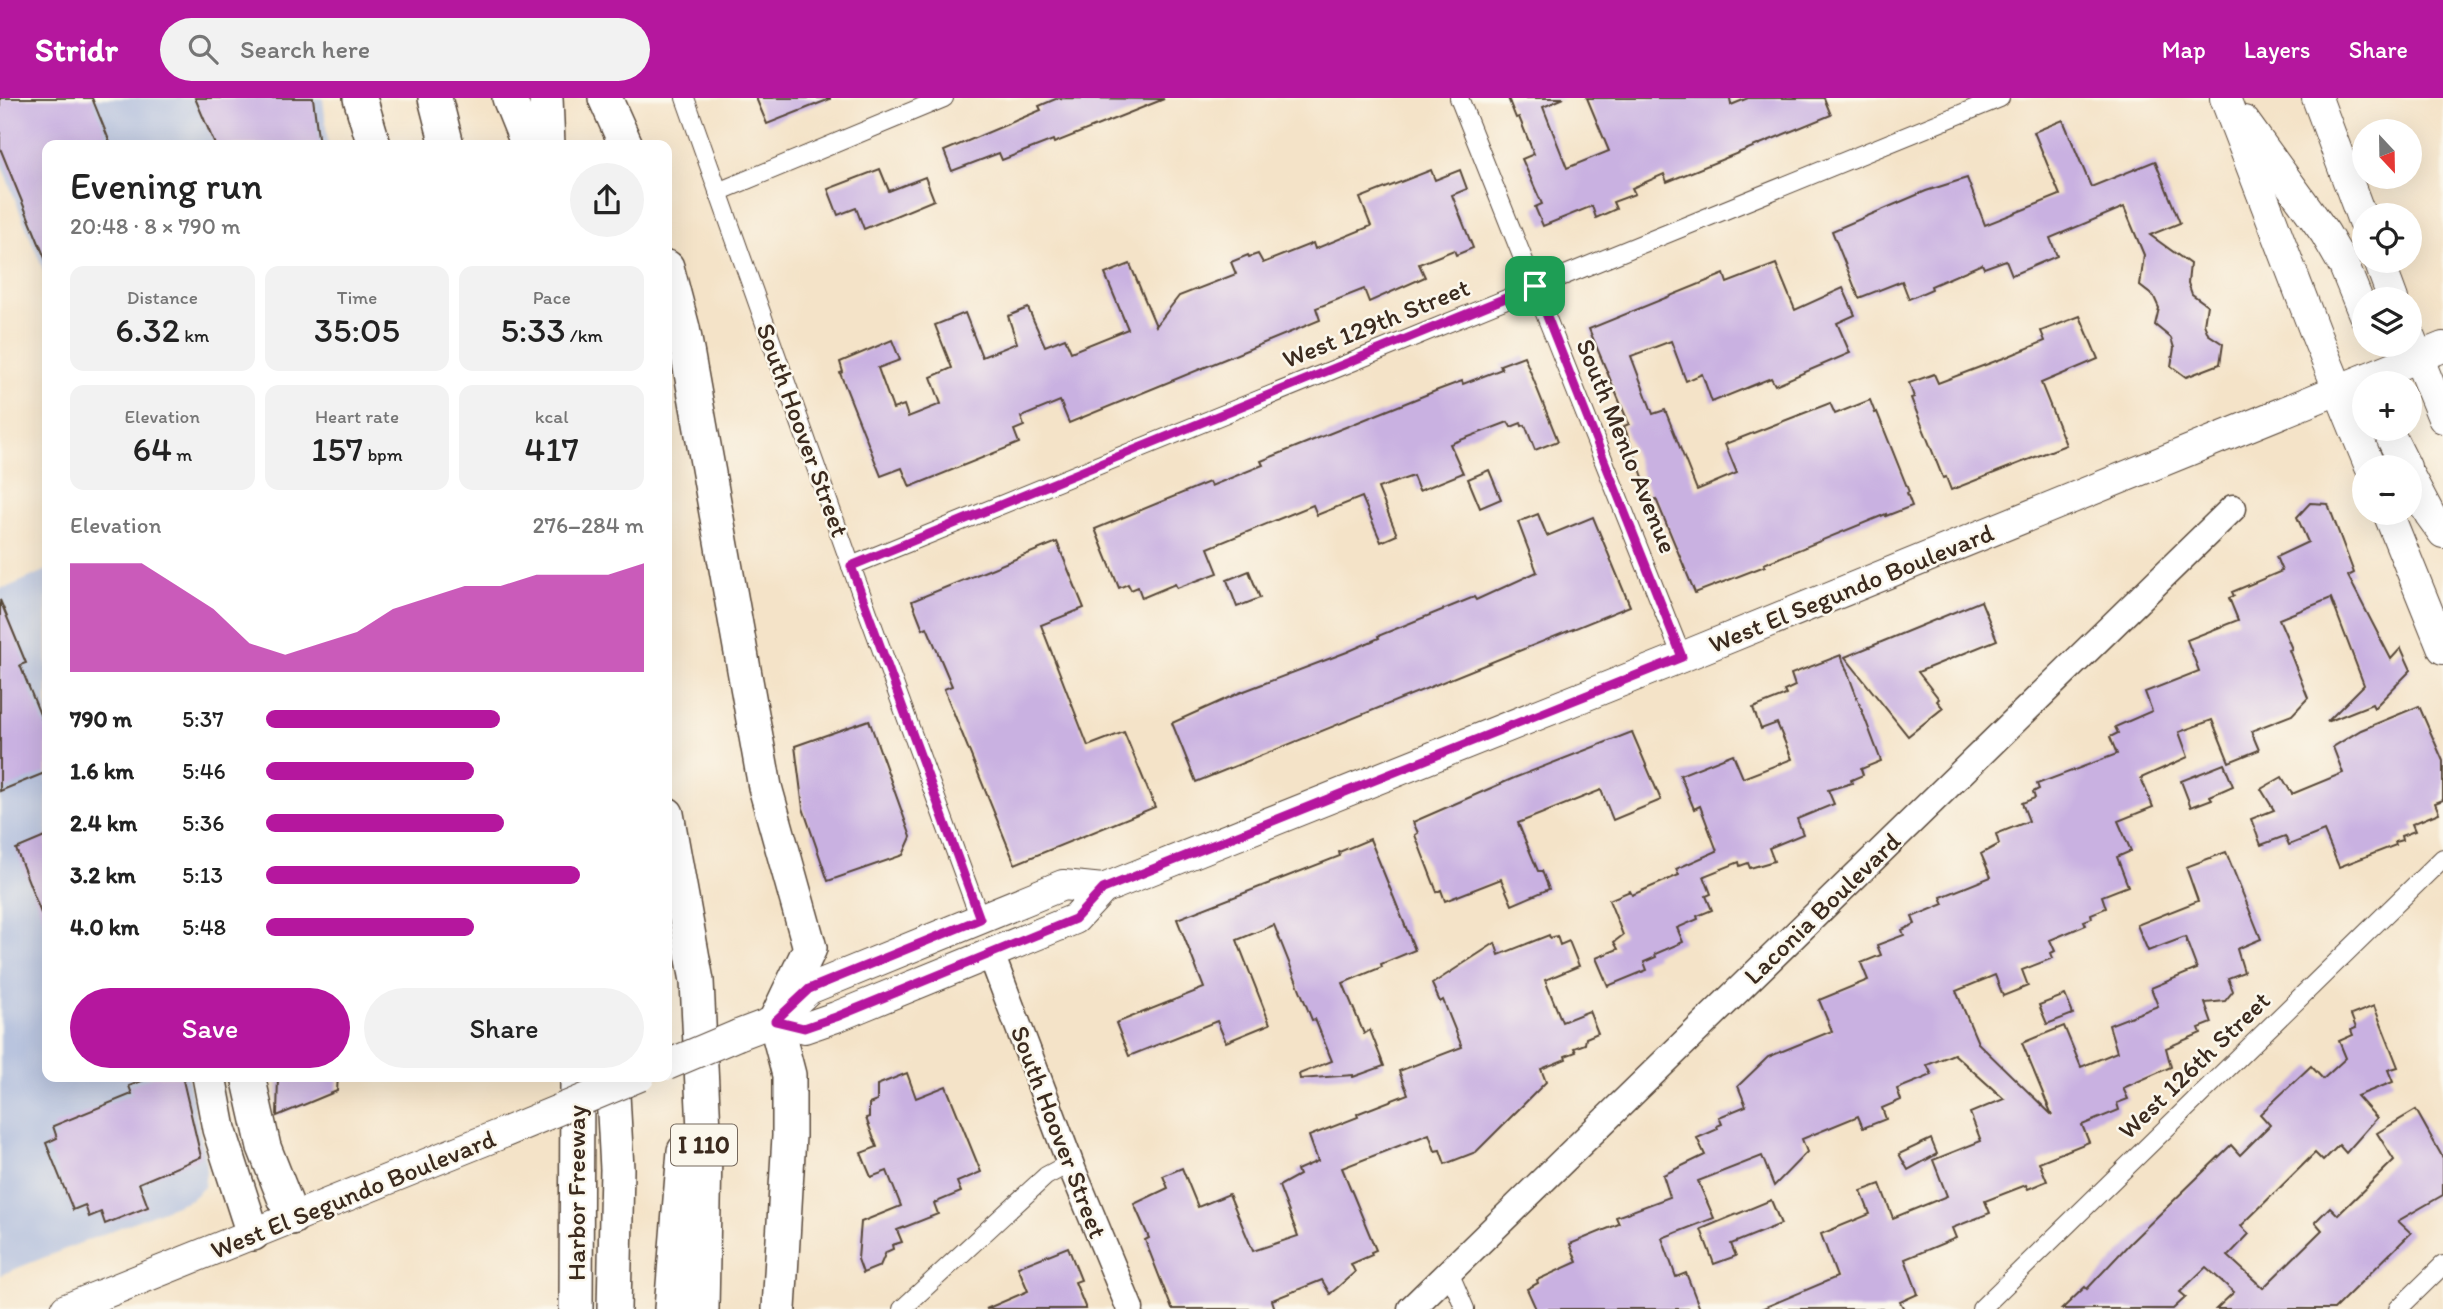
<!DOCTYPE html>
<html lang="en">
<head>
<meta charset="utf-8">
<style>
	:root { --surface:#fff; --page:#f2f2f2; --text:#222; --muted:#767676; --accent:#b5179e }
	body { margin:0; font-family:Itim,sans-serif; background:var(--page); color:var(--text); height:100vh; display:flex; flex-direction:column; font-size:26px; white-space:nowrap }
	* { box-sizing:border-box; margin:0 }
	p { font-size:23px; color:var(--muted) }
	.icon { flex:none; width:38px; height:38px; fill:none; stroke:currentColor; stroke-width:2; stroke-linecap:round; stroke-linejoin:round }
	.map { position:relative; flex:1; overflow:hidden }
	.drawer { position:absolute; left:42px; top:42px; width:630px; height:942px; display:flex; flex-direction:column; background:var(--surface); border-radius:14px; box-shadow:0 7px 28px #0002 }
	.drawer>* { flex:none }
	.needle { width:46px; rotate:158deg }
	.fabs { position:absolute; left:2352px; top:21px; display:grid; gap:14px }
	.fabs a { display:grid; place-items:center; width:70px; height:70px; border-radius:50%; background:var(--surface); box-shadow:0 7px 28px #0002; font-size:35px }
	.pin { position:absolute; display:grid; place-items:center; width:60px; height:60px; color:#fff; margin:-30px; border-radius:14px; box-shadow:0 4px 10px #0006 }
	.round { display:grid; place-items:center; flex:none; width:74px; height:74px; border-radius:37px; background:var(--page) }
	.head { display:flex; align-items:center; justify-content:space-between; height:119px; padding:0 28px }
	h1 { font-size:38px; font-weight:600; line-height:52px }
	.figures { display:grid; grid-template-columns:repeat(3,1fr); gap:10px; height:119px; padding:7px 28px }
	.figures div { display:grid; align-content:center; border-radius:14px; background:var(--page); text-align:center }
	.figures b { font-size:35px; font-weight:600 }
	.figures small { font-size:19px; font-weight:400 }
	.figures p { font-size:19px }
	.chart { height:196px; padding:14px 28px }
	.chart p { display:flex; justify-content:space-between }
	.chart svg { width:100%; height:126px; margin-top:7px; fill:var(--accent); opacity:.7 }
	.primary-button { display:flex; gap:14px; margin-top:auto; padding:14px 28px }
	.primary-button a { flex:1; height:80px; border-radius:42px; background:var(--accent); color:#fff; font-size:28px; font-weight:600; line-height:80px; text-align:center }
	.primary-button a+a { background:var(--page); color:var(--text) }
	ul { padding:0 28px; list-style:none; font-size:23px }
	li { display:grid; grid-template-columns:112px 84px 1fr; align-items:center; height:52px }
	li i { height:18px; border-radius:9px; background:var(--accent) }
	header { display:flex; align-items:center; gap:42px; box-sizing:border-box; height:98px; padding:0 35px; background:var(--accent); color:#fff }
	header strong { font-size:33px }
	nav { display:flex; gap:38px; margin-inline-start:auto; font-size:24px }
	.search { width:490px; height:63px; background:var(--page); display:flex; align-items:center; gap:18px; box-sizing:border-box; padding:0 24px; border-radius:38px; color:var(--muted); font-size:26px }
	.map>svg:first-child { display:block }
</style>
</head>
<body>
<header>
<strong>Stridr</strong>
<div class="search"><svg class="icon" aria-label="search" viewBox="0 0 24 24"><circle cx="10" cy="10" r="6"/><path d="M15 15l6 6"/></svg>Search here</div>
<nav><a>Map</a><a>Layers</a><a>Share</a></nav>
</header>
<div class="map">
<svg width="2443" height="1211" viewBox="0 0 2443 1211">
	<rect width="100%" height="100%" fill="#fbf7ec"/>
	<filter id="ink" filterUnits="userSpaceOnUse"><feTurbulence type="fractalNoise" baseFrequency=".0143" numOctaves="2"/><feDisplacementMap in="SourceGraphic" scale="14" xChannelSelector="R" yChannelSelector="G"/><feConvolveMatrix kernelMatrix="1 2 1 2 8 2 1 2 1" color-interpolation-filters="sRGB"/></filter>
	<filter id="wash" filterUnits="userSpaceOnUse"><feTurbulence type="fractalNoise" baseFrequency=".00686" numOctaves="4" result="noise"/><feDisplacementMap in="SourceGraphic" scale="28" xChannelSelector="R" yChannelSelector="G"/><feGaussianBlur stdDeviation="1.57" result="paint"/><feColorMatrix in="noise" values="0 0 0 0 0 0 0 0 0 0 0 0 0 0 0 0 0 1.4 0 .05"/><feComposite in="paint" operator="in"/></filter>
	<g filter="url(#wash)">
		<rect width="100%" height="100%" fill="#f4e3c8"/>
		<g fill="#b9c4de">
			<polygon points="0,0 323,0 328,47 47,47 47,182 0,63"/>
			<polygon points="47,472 47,978 188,978 207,1067 204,1089 191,1101 0,1177 0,490 8,489"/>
		</g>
		<g id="blocks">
			<g fill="#c9b1e1">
				<polygon points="0,0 92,0 111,47 47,47 47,165 0,50"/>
				<polygon points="195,0 313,0 319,47 215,47"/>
				<polygon points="756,0 830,0 830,1 767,26"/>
				<polygon points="1058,0 1164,1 1054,45 1053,42 1002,62 999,55 952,73 944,53 1041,12 1039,8"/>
				<polygon points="1508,0 1564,0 1543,9 1567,70 1609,53 1587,0 1730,0 1731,7 1748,0 1824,0 1831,17 1667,84 1664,76 1632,90 1635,96 1613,104 1616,111 1596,120 1592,108 1543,128 1535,109 1542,106 1522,61 1534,56 1519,19 1516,20"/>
				<polygon points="2063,22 2091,89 2155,63 2180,125 2150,137 2190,166 2188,185 2192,196 2207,207 2204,226 2208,236 2223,246 2220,266 2186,279 2171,268 2174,250 2171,240 2155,227 2159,210 2154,199 2140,188 2144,157 2124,109 2050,140 2057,158 2012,177 2006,162 1984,170 1982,166 1931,188 1932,191 1909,201 1902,183 1859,200 1832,133 1926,93 1967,80 1985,127 2060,97 2034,34"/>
				<polygon points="880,71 889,93 925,79 934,102 864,131 856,110 838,117 828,91"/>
				<polygon points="1431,72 1435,82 1460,72 1467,91 1452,97 1473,150 1456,157 1454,152 1419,166 1425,179 1369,204 1364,191 1316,210 1320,222 1069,325 1060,303 1021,319 1024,328 1014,332 1019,345 910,389 902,370 881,378 840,275 843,274 840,264 892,242 900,262 878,270 893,311 904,307 908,319 941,306 931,279 952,270 935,227 965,215 982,259 1017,245 1008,218 1028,210 1045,248 1065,240 1071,254 1128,231 1105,176 1130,166 1156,228 1179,198 1236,176 1231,164 1248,157 1249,159 1258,156 1263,165 1313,145 1315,151 1371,128 1360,100"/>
				<polygon points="1776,166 1795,212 1843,190 1855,217 1837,225 1850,255 1775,287 1771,280 1712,304 1702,276 1686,283 1671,243 1631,258 1653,316 1665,312 1697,392 1737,375 1725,346 1830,305 1835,316 1870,302 1875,315 1877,314 1909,394 1907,395 1912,408 1886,418 1886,416 1764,466 1765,468 1695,495 1656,401 1652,402 1643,379 1624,328 1629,326 1589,231 1724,176 1727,185"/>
				<polygon points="2080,218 2098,261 2041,285 2066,347 1951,392 1946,379 1943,380 1911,300 1914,299 1909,285 1934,276 1938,285 2009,258 2045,243 2041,233"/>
				<polygon points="1524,258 1558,343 1535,352 1525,327 1522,328 1521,325 1511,329 1508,324 1450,346 1463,375 1419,393 1413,378 1378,390 1397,437 1381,444 1362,399 1317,417 1313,407 1208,450 1218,475 1177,490 1175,486 1142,500 1138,489 1131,492 1128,486 1119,490 1095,431 1209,384 1211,388 1263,367 1261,363 1438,292 1462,283 1463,286 1502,271 1500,267"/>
				<polygon points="1489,372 1501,401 1480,410 1468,381"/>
				<polygon points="2310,405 2328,406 2354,475 2348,478 2391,561 2401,550 2411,572 2374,610 2372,606 2327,624 2364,587 2331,500 2279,521 2292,551 2289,552 2308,600 2292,617 2251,633 2259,652 2229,664 2212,622 2179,634 2188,659 2141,680 2153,709 2118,723 2131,753 2117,759 2128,788 2102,798 2106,810 2091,816 2092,820 2084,823 2086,827 2050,842 2055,853 2051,855 2053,860 2022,872 2028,888 2003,898 1995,877 1956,893 1978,945 2052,1017 2022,945 2064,928 2081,969 2117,954 2109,927 2158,908 2151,890 2197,871 2185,839 2148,853 2137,827 2198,803 2186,769 2226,754 2261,841 2237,851 2244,874 2228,880 2233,893 2225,903 2205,905 2212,925 2199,930 2201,935 2166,950 2171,969 2123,990 2128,1001 2117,1005 2119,1012 2082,1027 2089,1044 2039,1064 2047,1083 2028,1091 2026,1087 1985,1103 1990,1115 1952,1130 1956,1140 1905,1161 1918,1196 1900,1204 1904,1211 1761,1211 1837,1179 1821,1136 1870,1116 1861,1093 1880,1086 1893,1120 1947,1098 1933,1062 1981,1043 1970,1015 2004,1001 1954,956 1927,967 1932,977 1897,991 1901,1002 1882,1010 1886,1021 1863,1030 1858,1018 1802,1041 1807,1054 1774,1088 1762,1058 1698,1083 1714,1120 1662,1140 1676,1179 1686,1175 1700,1211 1536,1211 1527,1191 1538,1185 1537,1182 1577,1164 1570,1146 1619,1126 1616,1119 1670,1099 1663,1077 1705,1057 1697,1040 1718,1031 1717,1028 1722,1026 1719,1019 1746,1008 1738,988 1768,959 1832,933 1819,902 1868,882 1861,865 1881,857 1877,847 1904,837 1902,832 1915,826 1912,819 1944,806 1941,799 1991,779 1981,756 1999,746 1996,736 2029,723 2022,705 2035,700 2033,694 2039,691 2037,686 2117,656 2110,639 2118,635 2115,629 2152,613 2145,594 2199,573 2187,542 2238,522 2229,500 2234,498 2232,494 2282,473 2276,459 2308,444 2297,419"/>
				<polygon points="1538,416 1547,438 1593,419 1630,508 1196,684 1172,625 1239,595 1347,554 1379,540 1378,538 1474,499 1476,502 1537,474 1518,424"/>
				<polygon points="1057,444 1084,510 1041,527 1088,648 1124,634 1155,709 1015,766 944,591 952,588 927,529 923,531 912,503"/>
				<polygon points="1249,473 1260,500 1237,509 1227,482"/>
				<polygon points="0,502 26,565 20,567 47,634 47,674 0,693"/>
				<polygon points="1981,503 1997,542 1918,574 1939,601 1937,603 1943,610 1908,638 1845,559"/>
				<polygon points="1841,557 1881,663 1861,671 1863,677 1851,682 1852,685 1828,692 1834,706 1797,721 1803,736 1769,750 1774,763 1750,770 1748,765 1740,768 1739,764 1704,778 1711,796 1706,798 1712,812 1697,818 1698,821 1677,830 1683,844 1655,856 1656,859 1644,864 1647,872 1608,888 1596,860 1618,851 1614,844 1623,837 1609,802 1630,793 1632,797 1679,777 1676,771 1717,753 1700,708 1694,711 1680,677 1733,656 1743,680 1792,661 1777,625 1761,631 1753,610 1786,597 1784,593 1795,588 1791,576"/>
				<polygon points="2419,608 2443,663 2443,702 2435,705 2439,715 2412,726 2415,733 2401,738 2402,742 2395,744 2396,747 2339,769 2324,733 2289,747 2285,738 2261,747 2251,721 2274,712 2261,691 2282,679 2292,696 2343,675 2333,649 2361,632"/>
				<polygon points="869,622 911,739 903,757 828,783 803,710 795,648"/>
				<polygon points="1632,634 1661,702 1613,722 1601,692 1518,725 1538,773 1542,773 1549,791 1512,807 1501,781 1445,803 1441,792 1437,794 1415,737 1418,735 1413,724 1514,680"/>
				<polygon points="2224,666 2233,688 2210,698 2212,701 2191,709 2181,683"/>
				<polygon points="47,738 47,828 46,828 16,751"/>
				<polygon points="1370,741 1415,852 1381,866 1382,869 1343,885 1364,936 1370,932 1384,968 1353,979 1353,977 1300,981 1299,976 1332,963 1315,921 1312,922 1274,827 1237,842 1270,926 1226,944 1217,923 1129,958 1116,925 1204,890 1177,821 1340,758 1339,754"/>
				<polygon points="1549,837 1550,840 1557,838 1560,847 1569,843 1579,868 1545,882 1562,924 1589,913 1598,935 1586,940 1585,946 1574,950 1576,954 1565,958 1566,961 1541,971 1546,984 1476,1054 1445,1066 1440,1052 1435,1053 1429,1036 1342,1070 1376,1152 1371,1154 1372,1157 1351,1166 1355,1174 1330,1196 1322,1182 1272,1202 1275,1211 1172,1211 1145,1142 1149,1140 1134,1106 1168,1090 1163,1078 1182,1070 1198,1109 1229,1096 1253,1153 1298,1138 1279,1088 1299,1077 1297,1072 1318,1063 1309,1038 1358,1019 1357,1016 1359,1015 1408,996 1399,973 1462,949 1443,902 1440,904 1432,886 1495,845 1499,857"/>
				<polygon points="2065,897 2073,916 2047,926 2039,907"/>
				<polygon points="2374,908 2398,969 2388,972 2393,984 2357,998 2377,1020 2346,1055 2339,1047 2323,1063 2315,1055 2241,1128 2249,1136 2228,1158 2263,1190 2322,1132 2315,1124 2330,1109 2338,1117 2394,1062 2377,1035 2416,1012 2443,1060 2443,1097 2398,1123 2411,1135 2334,1211 2216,1211 2234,1194 2206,1169 2180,1194 2186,1199 2173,1211 2062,1211 2085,1189 2087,1191 2131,1144 2231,1047 2240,1057 2270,1027 2260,1016 2311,968 2323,981 2346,960 2339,943 2353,937 2351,932 2356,930 2351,917"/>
				<polygon points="907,975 916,1000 946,988 981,1074 957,1084 961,1094 934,1105 938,1116 897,1132 902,1144 892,1147 893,1151 886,1154 880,1168 863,1175 858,1161 861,1124 901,1108 887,1073 871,1079 861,1055 877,1049 866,1020 869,1019 869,1006 877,1003 877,987"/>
				<polygon points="154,978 182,978 201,1059 139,1085 148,1109 105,1126 101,1114 89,1119 85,1107 73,1112 46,1045 57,1040 53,1028 132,996 129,988"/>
				<polygon points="278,978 338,978 337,993 277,1018"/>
				<polygon points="1931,1041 1937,1056 1908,1072 1899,1056"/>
				<polygon points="1771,1102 1781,1126 1731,1146 1736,1158 1714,1166 1701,1131"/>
				<polygon points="1068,1149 1081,1182 1075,1184 1086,1211 986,1211 1028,1193 1018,1169"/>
			</g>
		</g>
	</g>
	<g filter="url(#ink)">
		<use href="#blocks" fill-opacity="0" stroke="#574638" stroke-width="2"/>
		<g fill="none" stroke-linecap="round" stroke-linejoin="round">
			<defs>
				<g id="street">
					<polyline points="685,0 851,468 980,821"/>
					<polyline points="1459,0 1682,559"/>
					<polyline points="718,94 944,0"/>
					<polyline points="851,468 2000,0"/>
					<polyline points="1449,1174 1465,1211"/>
					<polyline points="902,1211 1046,1078 1070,1065"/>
					<polyline points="1981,1211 2443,760"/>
					<polyline points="2398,1211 2443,1167"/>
				</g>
				<g id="secondary">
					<polyline points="991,856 1073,1073 1130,1211"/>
					<polyline points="1411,1211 2233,410"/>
				</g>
				<g id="primary">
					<polyline points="2225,0 2316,237 2370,369"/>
					<polyline points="2317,0 2364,126"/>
					<polyline points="2244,23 2325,135 2344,168 2364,217"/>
					<polyline points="2379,163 2393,201"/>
					<polyline points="2410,239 2443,320"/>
					<polyline points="2387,331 2406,369"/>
					<polyline points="2410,379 2430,417 2443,435"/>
					<polyline points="2388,415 2443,551"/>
					<polyline points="775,923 804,930 836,919 1075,821 1103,791 1682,559 2443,249"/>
					<polyline points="738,937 775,923 809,891 1063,787 1103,791"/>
					<polyline points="66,1211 503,1035"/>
				</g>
				<g id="highway">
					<polyline points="360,0 374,47"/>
					<polyline points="435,0 447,47"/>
					<polyline points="509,0 528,47"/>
					<polyline points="546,0 548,47"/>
					<polyline points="605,0 626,47"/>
					<polyline points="667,169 683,230 765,689 810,850 775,923 789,977 789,1038 779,1211"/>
					<polyline points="667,716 697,883 705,1053 702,1211"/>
					<polyline points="209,978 219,1031 253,1136"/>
					<polyline points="248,978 264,1049 292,1120"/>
					<polyline points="612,978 617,1071 614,1211"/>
					<polyline points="576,1211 577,978"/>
					<polyline points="671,1211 684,1053"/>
				</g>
			</defs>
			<use href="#street" stroke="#574638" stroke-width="20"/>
			<use href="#secondary" stroke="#574638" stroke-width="29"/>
			<use href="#primary" stroke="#574638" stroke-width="32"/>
			<use href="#highway" stroke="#574638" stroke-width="36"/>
			<use href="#street" stroke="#fff" stroke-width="18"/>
			<use href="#secondary" stroke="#fff" stroke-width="26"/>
			<use href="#primary" stroke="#fff" stroke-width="30"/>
			<use href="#highway" stroke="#fff" stroke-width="33"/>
			<defs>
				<g id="primary-bridge">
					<polyline points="667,967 738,937"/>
					<polyline points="503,1035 640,978"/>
				</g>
			</defs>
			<use href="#primary-bridge" stroke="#574638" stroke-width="32" stroke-linecap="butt"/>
			<use href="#primary-bridge" stroke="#fff" stroke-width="30"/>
		</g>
	</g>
	<g fill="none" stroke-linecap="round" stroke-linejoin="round" filter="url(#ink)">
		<defs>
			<polygon id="route" points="1535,188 1682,559 1103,791 1075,821 836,919 804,930 775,923 809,891 980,821 851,468"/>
		</defs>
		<use href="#route" stroke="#fff" stroke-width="14"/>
		<use href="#route" stroke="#b5179e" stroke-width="9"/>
	</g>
	<g text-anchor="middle" stroke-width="5" stroke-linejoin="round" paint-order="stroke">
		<rect fill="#fbf7ec" stroke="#75685c" stroke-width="2" x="671" y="1026.5" width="66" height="41" rx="5"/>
		<g font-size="24" font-weight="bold" fill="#3b2a1e">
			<text x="704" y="1055">I 110</text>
		</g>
		<g font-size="26" fill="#3b2a1e" stroke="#fbf7ec">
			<text transform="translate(1376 225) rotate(-22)" y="9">West 129th Street</text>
			<text transform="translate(803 332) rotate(70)" y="9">South Hoover Street</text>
			<text transform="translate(1627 348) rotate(68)" y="9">South Menlo Avenue</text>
			<text transform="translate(1851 490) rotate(-22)" y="9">West El Segundo Boulevard</text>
			<text transform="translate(1822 810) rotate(-44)" y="9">Laconia Boulevard</text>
			<text transform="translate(2194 967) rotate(-44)" y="9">West 126th Street</text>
			<text transform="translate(1059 1034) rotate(69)" y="9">South Hoover Street</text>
			<text transform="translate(576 1095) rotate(-90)" y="9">Harbor Freeway</text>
			<text transform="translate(353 1096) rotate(-22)" y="9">West El Segundo Boulevard</text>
		</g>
	</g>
</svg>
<div class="fabs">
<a><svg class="needle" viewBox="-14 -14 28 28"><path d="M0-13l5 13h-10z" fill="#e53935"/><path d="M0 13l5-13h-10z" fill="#767676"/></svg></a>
<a><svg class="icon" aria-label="locate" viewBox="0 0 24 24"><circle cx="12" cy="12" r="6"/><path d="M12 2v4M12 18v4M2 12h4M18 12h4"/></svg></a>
<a><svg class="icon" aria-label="layers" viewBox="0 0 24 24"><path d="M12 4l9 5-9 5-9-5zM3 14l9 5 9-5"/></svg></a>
<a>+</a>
<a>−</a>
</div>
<div class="pin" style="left:1535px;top:188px;background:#1e9e55"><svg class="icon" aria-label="arrive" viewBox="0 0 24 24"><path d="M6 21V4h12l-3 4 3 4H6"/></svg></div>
<section class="drawer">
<div class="head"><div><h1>Evening run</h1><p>20:48 · 8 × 790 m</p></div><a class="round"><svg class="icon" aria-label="share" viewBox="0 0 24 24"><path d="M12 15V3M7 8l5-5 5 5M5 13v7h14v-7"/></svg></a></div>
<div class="figures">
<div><p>Distance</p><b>6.32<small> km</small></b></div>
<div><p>Time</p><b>35:05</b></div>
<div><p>Pace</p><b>5:33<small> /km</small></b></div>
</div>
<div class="figures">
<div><p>Elevation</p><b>64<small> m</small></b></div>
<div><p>Heart rate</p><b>157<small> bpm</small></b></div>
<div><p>kcal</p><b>417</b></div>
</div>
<div class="chart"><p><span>Elevation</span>276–284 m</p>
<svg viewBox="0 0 160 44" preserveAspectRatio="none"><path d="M0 44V6L10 6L20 6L30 14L40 22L50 34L60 38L70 34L80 30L90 22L100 18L110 14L120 14L130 10L140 10L150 10L160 6V44z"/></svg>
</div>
<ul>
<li><b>790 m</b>5:37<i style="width:62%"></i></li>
<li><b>1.6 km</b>5:46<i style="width:55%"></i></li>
<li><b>2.4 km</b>5:36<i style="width:63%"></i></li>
<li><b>3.2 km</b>5:13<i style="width:83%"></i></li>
<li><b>4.0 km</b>5:48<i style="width:55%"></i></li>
</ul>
<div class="primary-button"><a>Save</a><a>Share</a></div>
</section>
</div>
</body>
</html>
